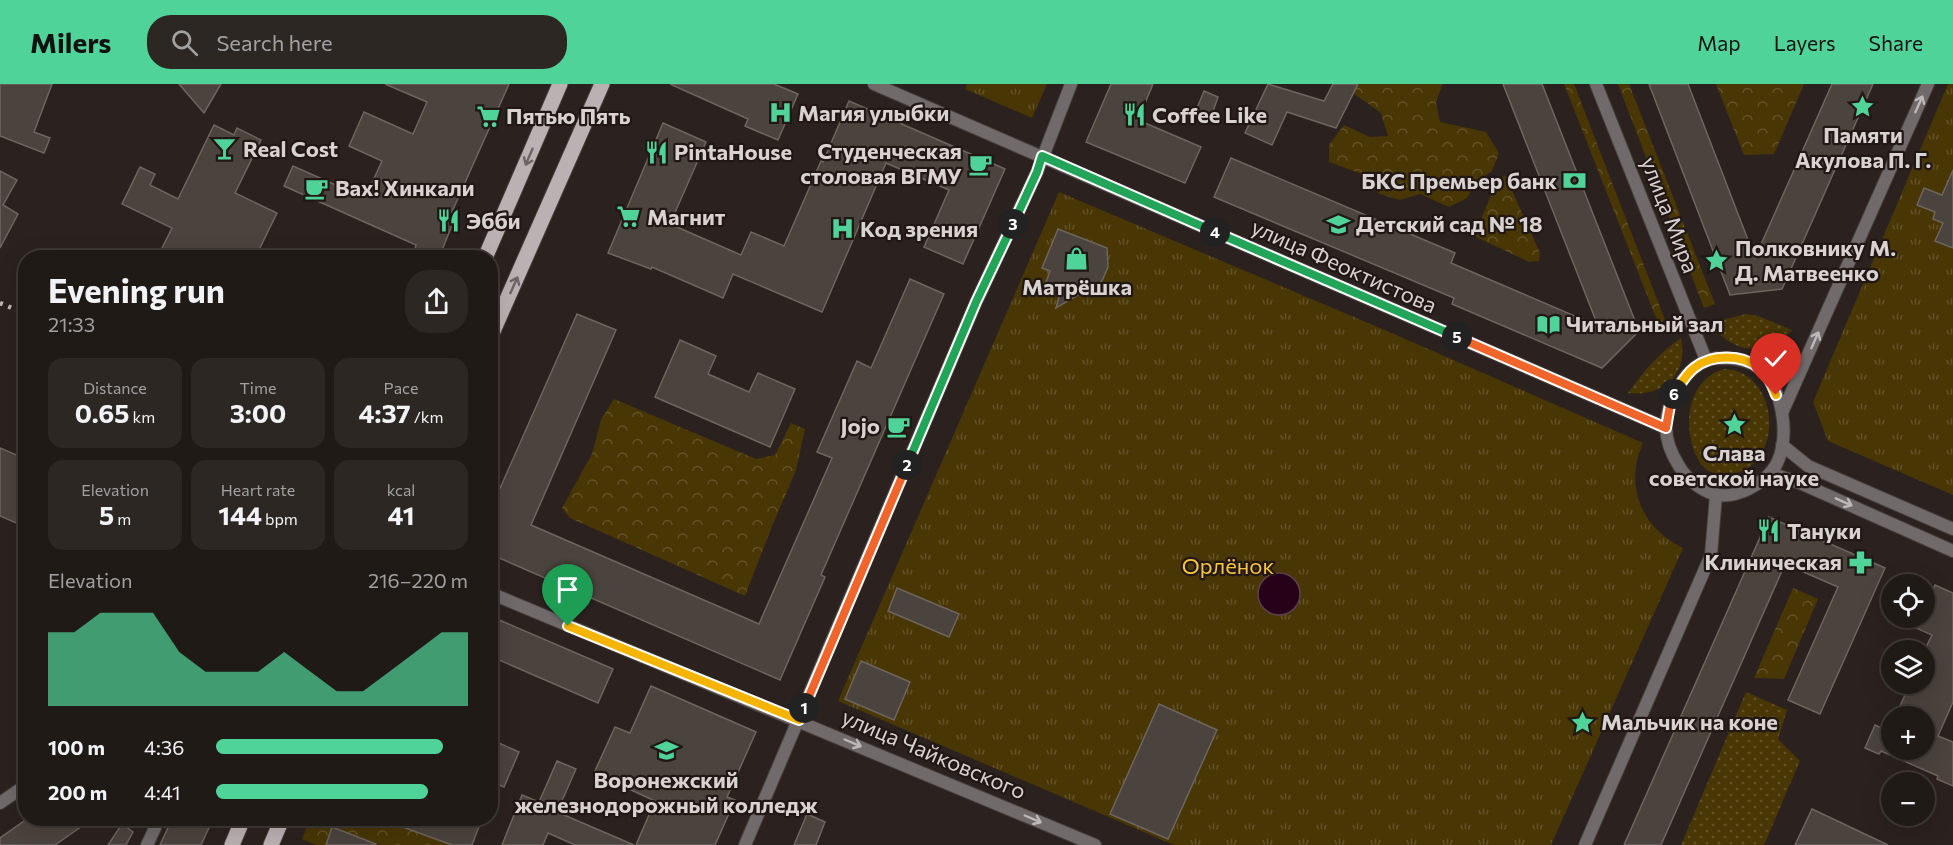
<!DOCTYPE html>
<html lang="en">
<head>
<meta charset="utf-8">
<style>
	:root { --surface:#201a17; --page:#2d2724; --text:#f1f3f6; --muted:#a2a1a1; --line:#3d3836; --accent:#4fd399 }
	body { margin:0; font-family:Commissioner,sans-serif; background:var(--page); color:var(--text); height:100vh; display:flex; flex-direction:column; font-size:22px; white-space:nowrap }
	* { box-sizing:border-box; margin:0 }
	p { font-size:20px; color:var(--muted) }
	.icon { flex:none; width:33px; height:33px; fill:none; stroke:currentColor; stroke-width:2; stroke-linecap:round; stroke-linejoin:round }
	.map { position:relative; flex:1; overflow:hidden }
	.sheet { position:absolute; left:18px; top:166px; width:480px; height:576px; display:flex; flex-direction:column; background:var(--surface); border-radius:24px; box-shadow:0 6px 24px #0002,0 0 0 2px var(--line) }
	.sheet>* { flex:none }
	.buttons { position:absolute; left:1881px; top:490px; display:grid; gap:12px }
	.buttons a { display:grid; place-items:center; width:54px; height:54px; border-radius:50%; background:var(--surface); box-shadow:0 6px 24px #0002,0 0 0 2px var(--line); font-size:30px }
	.pin { position:absolute; display:grid; place-items:center; width:51px; height:51px; color:#fff; margin:-62px -26px; border-radius:50% 50% 50% 0; rotate:-45deg; box-shadow:0 0 6px #0007 }
	.pin .icon { rotate:45deg }
	.km { position:absolute; width:30px; height:30px; margin:-15px; border-radius:50%; background:#222; color:#fff; font-size:16px; line-height:30px; text-align:center }
	.round { display:grid; place-items:center; flex:none; width:63px; height:63px; border-radius:24px; background:var(--page) }
	.headline { display:flex; align-items:center; justify-content:space-between; height:102px; padding:0 30px }
	h1 { font-size:33px; font-weight:700; line-height:45px }
	.stats { display:grid; grid-template-columns:repeat(3,1fr); gap:9px; height:102px; padding:6px 30px }
	.stats div { display:grid; align-content:center; border-radius:15px; background:var(--page); text-align:center }
	.stats b { font-size:26px; font-weight:700 }
	.stats small { font-size:16px; font-weight:400 }
	.stats p { font-size:16px }
	.chart { height:168px; padding:12px 30px }
	.chart p { display:flex; justify-content:space-between }
	.chart svg { width:100%; height:108px; margin-top:6px; fill:var(--accent); opacity:.7 }
	ul { padding:0 30px; list-style:none; font-size:20px }
	li { display:grid; grid-template-columns:96px 72px 1fr; align-items:center; height:45px }
	li i { height:15px; border-radius:8px; background:var(--accent) }
	header { display:flex; align-items:center; gap:36px; box-sizing:border-box; height:84px; padding:0 30px; background:var(--accent); color:#111 }
	header strong { font-size:28px }
	nav { display:flex; gap:33px; margin-inline-start:auto; font-size:21px }
	.search { width:420px; height:54px; background:var(--page); display:flex; align-items:center; gap:15px; box-sizing:border-box; padding:0 21px; border-radius:24px; color:var(--muted); font-size:22px }
	.map>svg:first-child { display:block }
</style>
</head>
<body>
<header>
<strong>Milers</strong>
<div class="search"><svg class="icon" aria-label="search" viewBox="0 0 24 24"><circle cx="10" cy="10" r="6"/><path d="M15 15l6 6"/></svg>Search here</div>
<nav><a>Map</a><a>Layers</a><a>Share</a></nav>
</header>
<div class="map">
<svg width="1953" height="761" viewBox="0 0 1953 761">
	<defs>
		<pattern id="grass-dots" width="8" height="8" patternUnits="userSpaceOnUse" patternTransform="scale(1.5)"><rect width="8" height="8" fill="#483605"/><path d="M2 2h.1M6 6h.1" fill="none" stroke="#625228" stroke-width="1.8" stroke-linecap="round"/></pattern>
		<pattern id="forest-crowns" width="20" height="18" patternUnits="userSpaceOnUse" patternTransform="scale(1.5)"><rect width="20" height="18" fill="#483605"/><path d="M2 6a3 3 0 1 1 6 0M12 15a3 3 0 1 1 6 0" fill="none" stroke="#625228"/></pattern>
		<pattern id="park-tufts" width="24" height="20" patternUnits="userSpaceOnUse" patternTransform="scale(1.5)"><rect width="24" height="20" fill="#483605"/><path d="M3 7l-1-3M5 7V3M7 7l1-3M15 17l-1-3M17 17v-4M19 17l1-3" fill="none" stroke="#625228"/></pattern>
	</defs>
	<rect width="100%" height="100%" fill="#2b221f"/>
	<g fill="url(#grass-dots)">
		<path d="M1746,230L1758,232L1792,246C1768,274 1730,270 1711,239Z"/>
		<path d="M1681,254C1689,291 1663,313 1628,309C1643,288 1659,269 1681,254Z"/>
		<path d="M1723,285C1782,285 1787,389 1724,391C1712,391 1703,385 1698,375C1682,346 1686,297 1723,285Z"/>
		<polygon points="1746,608 1787,626 1778,655 1800,677 1764,761 1681,761"/>
	</g>
	<g fill="url(#forest-crowns)">
		<polygon points="1358,0 1444,0 1442,1 1436,19 1440,38 1486,48 1499,69 1492,87 1476,98 1467,114 1449,123 1420,110 1400,116 1380,110 1359,89 1329,78 1329,61 1344,41 1370,53 1388,52 1381,29 1353,9"/>
		<polygon points="1564,0 1574,0 1665,236 1658,239"/>
		<polygon points="1618,0 1629,0 1715,220 1704,224"/>
		<polygon points="1716,0 1804,0 1774,70 1744,71"/>
		<polygon points="1505,91 1540,169 1539,177 1529,178 1474,152 1496,99"/>
		<polygon points="614,315 756,375 775,371 791,339 805,345 796,386 771,445 745,512 570,434 562,424 592,370 601,336"/>
		<polygon points="1793,504 1818,515 1784,595 1754,594"/>
		<polygon points="310,735 410,735 407,744 452,761 380,761 333,743 326,761 316,761 302,755"/>
	</g>
	<g fill="url(#park-tufts)">
		<polygon points="967,0 1047,0 1032,34 965,5"/>
		<polygon points="1948,0 1953,0 1953,411 1828,357 1813,318"/>
		<path d="M1059,108L1387,247L1643,359C1624,401 1641,444 1683,464L1551,761H1174L838,617Z"/>
	</g>
	<circle fill="#270118" stroke="#5c404f" stroke-width="1.5" cx="1279" cy="510" r="21"/>
	<g fill="#4b433d" stroke="#6d655e" stroke-width="1.5">
		<polygon points="0,0 52,0 34,48 50,54 44,69 0,52"/>
		<polygon points="179,0 221,0 204,29"/>
		<polygon points="385,0 509,0 451,130 456,131 439,174 415,165 416,161 284,102 293,82 365,114 382,77 349,62 364,28 413,50 427,18"/>
		<polygon points="670,0 774,0 798,10 778,56 745,42 748,35"/>
		<polygon points="1111,0 1153,0 1138,36 1201,63 1185,99 1086,58"/>
		<polygon points="1268,0 1324,17 1333,0 1358,0 1336,44 1287,28 1272,61 1245,49"/>
		<polygon points="1503,0 1542,0 1639,247 1602,284 1452,220 1454,214 1214,113 1231,74 1455,169 1451,179 1598,242"/>
		<polygon points="1649,0 1688,0 1755,174 1832,0 1873,0 1782,205 1730,211"/>
		<polygon points="1204,7 1218,13 1210,36 1195,29"/>
		<polygon points="849,17 1005,85 963,180 924,163 949,106 886,79 822,228 733,190 723,214 652,183 651,185 608,169 663,39 706,58 670,140 741,171 751,148 784,162 821,77 823,78"/>
		<polygon points="214,41 234,51 237,44 261,56 235,109 277,129 255,174 157,174 172,144 122,120 140,83 155,90 150,101 178,115"/>
		<polygon points="1953,86 1953,164 1935,157 1943,139 1933,135 1935,128 1917,121 1924,104 1942,111"/>
		<polygon points="0,87 17,96 3,121 18,130 0,164"/>
		<polygon points="1058,145 1107,164 1108,183 1102,197 1056,224 1061,206 1045,201 1050,187 1042,184"/>
		<polygon points="910,195 944,210 821,491 825,493 780,596 490,470 490,427 577,230 616,246 531,441 759,540 832,374 817,368 857,277 871,284"/>
		<polygon points="680,256 716,272 708,290 749,308 758,289 795,305 770,363 655,313"/>
		<polygon points="0,364 26,375 26,443 0,432"/>
		<polygon points="1769,433 1885,484 1820,630 1788,616 1838,503 1785,480 1661,761 1624,761"/>
		<polygon points="1935,501 1953,509 1953,618 1938,652 1953,658 1953,702 1937,695 1938,692 1881,667 1879,670 1865,664 1875,641 1892,649 1892,666 1924,666 1924,633 1895,633 1910,600 1924,600 1924,567 1932,551 1916,544 1921,534 1924,534 1924,526"/>
		<polygon points="897,504 959,530 949,553 888,527"/>
		<polygon points="490,532 613,585 598,619 490,572"/>
		<polygon points="861,577 910,598 894,636 845,615"/>
		<polygon points="651,602 756,648 727,713 735,716 715,761 636,761 655,717 594,689 615,643 630,649"/>
		<polygon points="1159,620 1217,646 1168,755 1110,730"/>
		<polygon points="490,655 519,668 504,703 490,697"/>
		<polygon points="557,677 576,685 557,728 634,761 575,761 548,749 543,761 502,761 522,711 539,718"/>
		<polygon points="1812,725 1888,761 1795,761"/>
		<polygon points="807,730 825,738 816,761 794,761"/>
		<polygon points="27,735 92,735 55,761 0,761 0,754"/>
		<polygon points="172,735 213,735 201,761 160,761"/>
		<polygon points="386,735 466,735 480,740 472,761 452,761 386,737"/>
		<polygon points="122,740 133,748 126,761 108,761"/>
		<polygon points="332,743 376,760 376,761 326,761"/>
	</g>
	<g fill="none" stroke-linecap="round" stroke-linejoin="round">
		<defs>
			<g id="minor">
				<polyline points="490,509 1095,761"/>
				<polyline points="147,761 155,744 149,735"/>
				<polyline points="745,761 976,218 1037,88 1071,0"/>
			</g>
			<g id="tertiary">
				<polyline points="874,0 1666,344"/>
				<polyline points="1596,0 1706,276"/>
				<path d="M1715,274C1730,274 1746,274 1759,284C1783,303 1791,354 1776,381C1765,400 1735,416 1714,410C1700,406 1686,394 1679,382C1672,371 1666,357 1666,343C1667,314 1685,281 1715,274Z"/>
				<polyline points="1782,329 1928,0"/>
				<polyline points="1782,361 1808,382 1953,445"/>
				<polyline points="1770,389 1800,399 1953,467"/>
				<polyline points="0,719 26,701"/>
				<polyline points="1585,761 1711,471 1716,411"/>
			</g>
			<g id="primary">
				<polyline points="485,174 560,0"/>
				<polyline points="490,254 602,0"/>
				<polyline points="232,761 243,735"/>
				<polyline points="271,761 282,735"/>
			</g>
		</defs>
		<use href="#minor" stroke="#473e3b" stroke-width="14"/>
		<use href="#tertiary" stroke="#473e3b" stroke-width="14"/>
		<use href="#primary" stroke="#473e3b" stroke-width="17"/>
		<use href="#minor" stroke="#706a6b" stroke-width="12"/>
		<use href="#tertiary" stroke="#706a6b" stroke-width="12"/>
		<use href="#primary" stroke="#bcb1b2" stroke-width="15"/>
		<polyline stroke="#c1bab8" stroke-width="4.5" stroke-dasharray="3 6" stroke-linecap="butt" points="0,219 26,230"/>
	</g>
	<defs><path id="oneway-shaft" d="M-6 0H5M1.5-3L5.5 0L1.5 3" fill="none" stroke-width="1.6" stroke-linecap="round" stroke-linejoin="round" transform="scale(1.5)"/></defs>
	<g stroke="#beb8b7">
		<use href="#oneway-shaft" transform="translate(1919 20) rotate(-66)"/>
		<use href="#oneway-shaft" transform="translate(1815 256) rotate(-66)"/>
		<use href="#oneway-shaft" transform="translate(1844 418) rotate(24)"/>
		<use href="#oneway-shaft" transform="translate(853 659) rotate(23)"/>
		<use href="#oneway-shaft" transform="translate(1033 735) rotate(23)"/>
	</g>
	<g stroke="#6e6464">
		<use href="#oneway-shaft" transform="translate(529 73) rotate(113)"/>
		<use href="#oneway-shaft" transform="translate(514 201) rotate(-66)"/>
	</g>
	<g fill="none" stroke-linecap="round" stroke-linejoin="round">
		<defs>
			<polyline id="split-1" points="568,542 799,636 804,624"/>
			<polyline id="split-2" points="804,624 907,381"/>
			<polyline id="split-3" points="907,381 976,218 1013,140"/>
			<polyline id="split-4" points="1013,140 1037,88 1042,72 1215,148"/>
			<polyline id="split-5" points="1215,148 1457,253"/>
			<polyline id="split-6" points="1457,253 1666,344 1670,321 1674,310"/>
			<path id="split-7" d="M1674,310C1680,301 1686,290 1694,284C1711,270 1742,270 1759,284C1768,291 1772,301 1776,311"/>
		</defs>
		<use href="#split-1" stroke="#fff" stroke-width="12"/>
		<use href="#split-2" stroke="#fff" stroke-width="12"/>
		<use href="#split-3" stroke="#fff" stroke-width="12"/>
		<use href="#split-4" stroke="#fff" stroke-width="12"/>
		<use href="#split-5" stroke="#fff" stroke-width="12"/>
		<use href="#split-6" stroke="#fff" stroke-width="12"/>
		<use href="#split-7" stroke="#fff" stroke-width="12"/>
		<use href="#split-1" stroke="#f5b400" stroke-width="8"/>
		<use href="#split-2" stroke="#f0652b" stroke-width="8"/>
		<use href="#split-3" stroke="#22a559" stroke-width="8"/>
		<use href="#split-4" stroke="#22a559" stroke-width="8"/>
		<use href="#split-5" stroke="#22a559" stroke-width="8"/>
		<use href="#split-6" stroke="#f0652b" stroke-width="8"/>
		<use href="#split-7" stroke="#f5b400" stroke-width="8"/>
	</g>
	<defs>
		<symbol id="sight-bare" viewBox="-9 -9 18 18"><path d="M0-6L1.8-2.2L6-1.7L2.9 1.2L3.7 5.4L0 3.3L-3.7 5.4L-2.9 1.2L-6-1.7L-1.8-2.2Z" fill="#4fd399" stroke="#211816" stroke-width="2.5" paint-order="stroke"/></symbol>
		<symbol id="hospital-bare" viewBox="-9 -9 18 18"><path d="M-5-5h3v3.5h4V-5h3V5h-3V1.5h-4V5h-3Z" fill="#4fd399" stroke="#211816" stroke-width="2.5" paint-order="stroke"/></symbol>
		<symbol id="restaurant-bare" viewBox="-9 -9 18 18"><path d="M-5-6h1v4h1v-4h1v4h1v-4h1v5L-1.5 .5V6h-2V.5L-5-1ZM5-6V6H3V1.5H1.5Q1.5-4 5-6Z" fill="#4fd399" stroke="#211816" stroke-width="2.5" paint-order="stroke"/></symbol>
		<symbol id="supermarket-bare" viewBox="-9 -9 18 18"><path d="M-6-5.5h2.5l.6 2H6L4.5 2H-2.5L-4.4-4H-6ZM-1.5 3.2a1.3 1.3 0 1 0 .1 0ZM3 3.2a1.3 1.3 0 1 0 .1 0Z" fill="#4fd399" stroke="#211816" stroke-width="2.5" paint-order="stroke"/></symbol>
		<symbol id="bar-bare" viewBox="-9 -9 18 18"><path d="M-6-5H6L.8 .8V4.5H3.5V6h-7V4.5H-.8V.8Z" fill="#4fd399" stroke="#211816" stroke-width="2.5" paint-order="stroke"/></symbol>
		<symbol id="cafe-bare" viewBox="-9 -9 18 18"><path d="M-5.5-4.5H6V0H3Q3 3.5 0 3.5H-2.5Q-5.5 3.5-5.5 0ZM3-3.2v2h1.7v-2ZM-6 4.5H4V6H-6Z" fill="#4fd399" stroke="#211816" stroke-width="2.5" paint-order="stroke"/></symbol>
		<symbol id="bank-bare" viewBox="-9 -9 18 18"><path d="M-6-4H6V4H-6ZM0-2.3a2.3 2.3 0 1 0 0 4.6a2.3 2.3 0 1 0 0-4.6Z" fill="#4fd399" stroke="#211816" stroke-width="2.5" paint-order="stroke"/></symbol>
		<symbol id="school-bare" viewBox="-9 -9 18 18"><path d="M0-5L7-2L0 1L-7-2ZM-4 1L0 2.5L4 1V4Q0 6-4 4Z" fill="#4fd399" stroke="#211816" stroke-width="2.5" paint-order="stroke"/></symbol>
		<symbol id="shop-bare" viewBox="-9 -9 18 18"><path d="M-5-2.5h2.3a2.7 3.5 0 0 1 5.4 0H5L5.5 6h-11ZM-1.5-2.5h3a1.5 2.3 0 0 0-3 0Z" fill="#4fd399" stroke="#211816" stroke-width="2.5" paint-order="stroke"/></symbol>
		<symbol id="library-bare" viewBox="-9 -9 18 18"><path d="M-6-4Q-3-5.5-.7-3.5V5Q-3 3-6 4ZM6-4Q3-5.5 .7-3.5V5Q3 3 6 4Z" fill="#4fd399" stroke="#211816" stroke-width="2.5" paint-order="stroke"/></symbol>
		<symbol id="pharmacy-bare" viewBox="-9 -9 18 18"><path d="M-2-6h4v4h4v4h-4v4h-4v-4h-4v-4h4Z" fill="#4fd399" stroke="#211816" stroke-width="2.5" paint-order="stroke"/></symbol>
		<symbol id="university-bare" viewBox="-9 -9 18 18"><path d="M0-5L7-2L0 1L-7-2ZM-4 1L0 2.5L4 1V4Q0 6-4 4Z" fill="#4fd399" stroke="#211816" stroke-width="2.5" paint-order="stroke"/></symbol>
	</defs>
	<g fill-rule="evenodd">
		<use href="#sight-bare" x="1846" y="6" width="33" height="33"/>
		<use href="#hospital-bare" x="764" y="12" width="33" height="33"/>
		<use href="#restaurant-bare" x="1118" y="14" width="33" height="33"/>
		<use href="#supermarket-bare" x="472" y="16" width="33" height="33"/>
		<use href="#bar-bare" x="208" y="48" width="33" height="33"/>
		<use href="#restaurant-bare" x="640" y="52" width="33" height="33"/>
		<use href="#cafe-bare" x="964" y="64" width="33" height="33"/>
		<use href="#bank-bare" x="1558" y="80" width="33" height="33"/>
		<use href="#cafe-bare" x="300" y="88" width="33" height="33"/>
		<use href="#supermarket-bare" x="612" y="116" width="33" height="33"/>
		<use href="#restaurant-bare" x="432" y="120" width="33" height="33"/>
		<use href="#school-bare" x="1322" y="124" width="33" height="33"/>
		<use href="#hospital-bare" x="826" y="128" width="33" height="33"/>
		<use href="#shop-bare" x="1060" y="158" width="33" height="33"/>
		<use href="#sight-bare" x="1700" y="160" width="33" height="33"/>
		<use href="#library-bare" x="1532" y="224" width="33" height="33"/>
		<use href="#sight-bare" x="1718" y="324" width="33" height="33"/>
		<use href="#cafe-bare" x="882" y="326" width="33" height="33"/>
		<use href="#restaurant-bare" x="1752" y="430" width="33" height="33"/>
		<use href="#pharmacy-bare" x="1844" y="462" width="33" height="33"/>
		<use href="#sight-bare" x="1566" y="622" width="33" height="33"/>
		<use href="#university-bare" x="650" y="650" width="33" height="33"/>
	</g>
	<g text-anchor="middle" stroke-width="4.5" stroke-linejoin="round" paint-order="stroke">
		<g font-size="22" font-weight="bold" fill="#d8d2d0" stroke="#211816" text-anchor="start">
			<text x="798" y="37">Магия улыбки</text>
			<text x="1152" y="39">Coffee Like</text>
			<text x="506" y="40">Пятью Пять</text>
			<text x="1863" y="59" text-anchor="middle">Памяти<tspan x="1863" dy="25">Акулова П. Г.</tspan></text>
			<text x="243" y="73">Real Cost</text>
			<text x="962" y="75" text-anchor="end">Студенческая<tspan x="962" dy="25">столовая ВГМУ</tspan></text>
			<text x="674" y="76">PintaHouse</text>
			<text x="1557" y="105" text-anchor="end">БКС Премьер банк</text>
			<text x="335" y="112">Вах! Хинкали</text>
			<text x="647" y="141">Магнит</text>
			<text x="466" y="145">Эбби</text>
			<text x="1356" y="148">Детский сад № 18</text>
			<text x="860" y="153">Код зрения</text>
			<text x="1735" y="172">Полковнику М.<tspan x="1735" dy="25">Д. Матвеенко</tspan></text>
			<text x="1077" y="211" text-anchor="middle">Матрёшка</text>
			<text x="1566" y="248">Читальный зал</text>
			<text x="880" y="350" text-anchor="end">Jojo</text>
			<text x="1734" y="377" text-anchor="middle">Слава<tspan x="1734" dy="25">советской науке</tspan></text>
			<text x="1787" y="455">Тануки</text>
			<text x="1842" y="486" text-anchor="end">Клиническая</text>
			<text x="1601" y="646">Мальчик на коне</text>
			<text x="666" y="704" text-anchor="middle">Воронежский<tspan x="666" dy="25">железнодорожный колледж</tspan></text>
		</g>
		<g font-size="22" fill="#d8d2d0" stroke="#211816">
			<text transform="translate(1670 131) rotate(69)" y="8">улица Мира</text>
			<text transform="translate(1344 182) rotate(24)" y="8">улица Феоктистова</text>
			<text transform="translate(934 670) rotate(23)" y="8">улица Чайковского</text>
		</g>
		<g font-size="22" fill="#f9c53f" stroke="#211816">
			<text x="1228" y="490">Орлёнок</text>
		</g>
	</g>
</svg>
<div class="buttons">
<a><svg class="icon" aria-label="locate" viewBox="0 0 24 24"><circle cx="12" cy="12" r="6"/><path d="M12 2v4M12 18v4M2 12h4M18 12h4"/></svg></a>
<a><svg class="icon" aria-label="layers" viewBox="0 0 24 24"><path d="M12 4l9 5-9 5-9-5zM3 14l9 5 9-5"/></svg></a>
<a>+</a>
<a>−</a>
</div>
<div class="pin" style="left:568px;top:542px;background:#1e9e55"><svg class="icon" aria-label="arrive" viewBox="0 0 24 24"><path d="M6 21V4h12l-3 4 3 4H6"/></svg></div>
<div class="pin" style="left:1776px;top:311px;background:#d93025"><svg class="icon" aria-label="check" viewBox="0 0 24 24"><path d="M5 12l5 5 9-10"/></svg></div>
<b class="km" style="left:804px;top:624px">1</b>
<b class="km" style="left:907px;top:381px">2</b>
<b class="km" style="left:1013px;top:140px">3</b>
<b class="km" style="left:1215px;top:148px">4</b>
<b class="km" style="left:1457px;top:253px">5</b>
<b class="km" style="left:1674px;top:310px">6</b>
<section class="sheet">
<div class="headline"><div><h1>Evening run</h1><p>21:33</p></div><a class="round"><svg class="icon" aria-label="share" viewBox="0 0 24 24"><path d="M12 15V3M7 8l5-5 5 5M5 13v7h14v-7"/></svg></a></div>
<div class="stats">
<div><p>Distance</p><b>0.65<small> km</small></b></div>
<div><p>Time</p><b>3:00</b></div>
<div><p>Pace</p><b>4:37<small> /km</small></b></div>
</div>
<div class="stats">
<div><p>Elevation</p><b>5<small> m</small></b></div>
<div><p>Heart rate</p><b>144<small> bpm</small></b></div>
<div><p>kcal</p><b>41</b></div>
</div>
<div class="chart"><p><span>Elevation</span>216–220 m</p>
<svg viewBox="0 0 160 44" preserveAspectRatio="none"><path d="M0 44V14L10 14L20 6L30 6L40 6L50 22L60 30L70 30L80 30L90 22L100 30L110 38L120 38L130 30L140 22L150 14L160 14V44z"/></svg>
</div>
<ul>
<li><b>100 m</b>4:36<i style="width:90%"></i></li>
<li><b>200 m</b>4:41<i style="width:84%"></i></li>
</ul>
</section>
</div>
</body>
</html>
